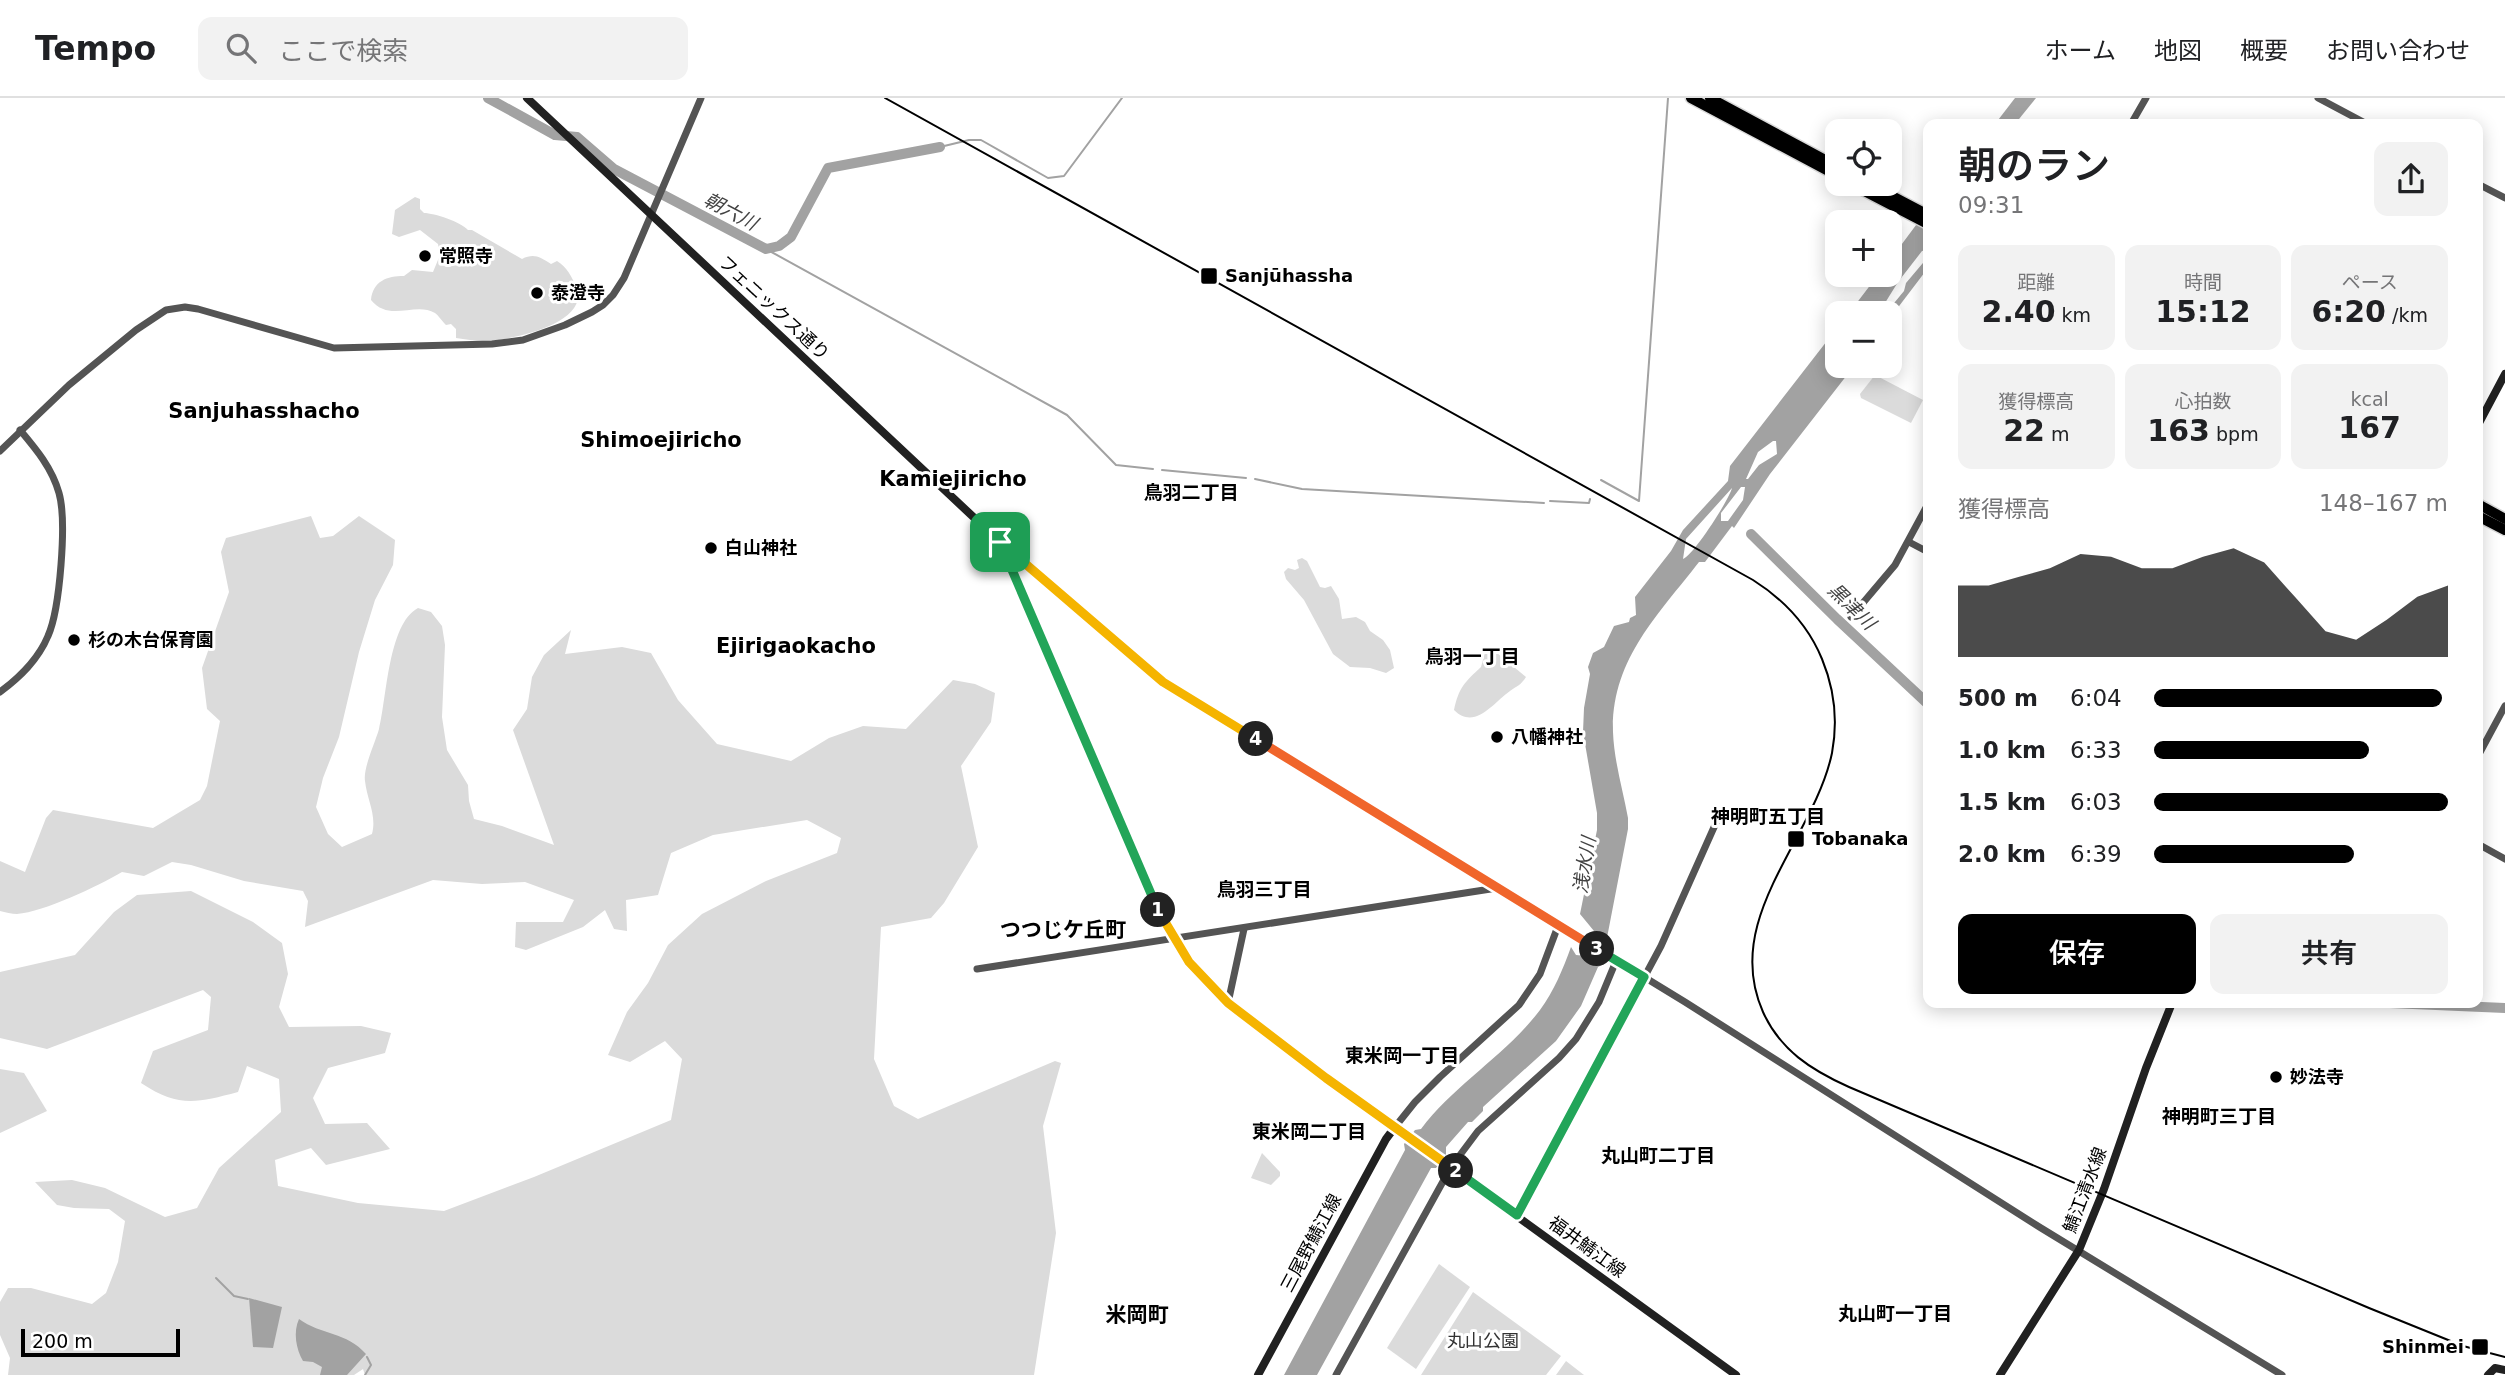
<!DOCTYPE html>
<html lang="ja">
<head>
<meta charset="utf-8">
<style>
	:root { --surface:#fff; --page:#f2f2f2; --text:#202124; --muted:#757577; --line:#e0e0e0; --accent:#000 }
	body { margin:0; font-family:"DejaVu Sans","Noto Sans JP",sans-serif; background:var(--page); color:var(--text); height:100vh; display:flex; flex-direction:column; font-size:26px; white-space:nowrap }
	* { box-sizing:border-box; margin:0 }
	p { font-size:23px; color:var(--muted) }
	.icon { flex:none; width:38px; height:38px; fill:none; stroke:currentColor; stroke-width:2; stroke-linecap:round; stroke-linejoin:round }
	.map { position:relative; flex:1; overflow:hidden }
	.details { position:absolute; left:1923px; top:21px; width:560px; height:889px; display:flex; flex-direction:column; background:var(--surface); border-radius:14px; box-shadow:0 4px 18px #0003 }
	.details>* { flex:none }
	.tools { position:absolute; left:1825px; top:21px; display:grid; gap:14px }
	.tools a { display:grid; place-items:center; width:77px; height:77px; border-radius:14px; background:var(--surface); box-shadow:0 4px 18px #0003; font-size:35px }
	.scale { position:absolute; left:21px; bottom:18px; width:159px; box-sizing:border-box; padding-left:7px; border:4px solid #000; border-top:0; font-size:19px; line-height:24px; white-space:nowrap; color:#000; -webkit-text-stroke:5px #fff; paint-order:stroke }
	.pin { position:absolute; display:grid; place-items:center; width:60px; height:60px; color:#fff; margin:-30px; border-radius:14px; box-shadow:0 4px 10px #0006 }
	.km { position:absolute; width:35px; height:35px; margin:-18px; border-radius:50%; background:#222; color:#fff; font-size:19px; line-height:35px; text-align:center }
	.round { display:grid; place-items:center; flex:none; width:74px; height:74px; border-radius:14px; background:var(--page) }
	.head { display:flex; align-items:center; justify-content:space-between; height:119px; padding:0 35px }
	h1 { font-size:38px; font-weight:600; line-height:52px }
	.stats { display:grid; grid-template-columns:repeat(3,1fr); gap:10px; height:119px; padding:7px 35px }
	.stats div { display:grid; align-content:center; border-radius:14px; background:var(--page); text-align:center }
	.stats b { font-size:30px; font-weight:600 }
	.stats small { font-size:19px; font-weight:400 }
	.stats p { font-size:19px }
	.chart { height:196px; padding:14px 35px }
	.chart p { display:flex; justify-content:space-between }
	.chart svg { width:100%; height:126px; margin-top:7px; fill:var(--accent); opacity:.7 }
	.action { display:flex; gap:14px; margin-top:auto; padding:14px 35px }
	.action a { flex:1; height:80px; border-radius:14px; background:var(--accent); color:#fff; font-size:28px; font-weight:600; line-height:80px; text-align:center }
	.action a+a { background:var(--page); color:var(--text) }
	ul { padding:0 35px; list-style:none; font-size:23px }
	li { display:grid; grid-template-columns:112px 84px 1fr; align-items:center; height:52px }
	li i { height:18px; border-radius:9px; background:var(--accent) }
	header { display:flex; align-items:center; gap:42px; box-sizing:border-box; height:98px; padding:0 35px; background:var(--surface); border-bottom:2px solid var(--line) }
	header strong { font-size:33px }
	nav { display:flex; gap:38px; margin-inline-start:auto; font-size:24px }
	.search { width:490px; height:63px; background:var(--page); display:flex; align-items:center; gap:18px; box-sizing:border-box; padding:0 24px; border-radius:14px; color:var(--muted); font-size:26px }
	.map>svg:first-child { display:block }
</style>
</head>
<body>
<header>
<strong>Tempo</strong>
<div class="search"><svg class="icon" aria-label="search" viewBox="0 0 24 24"><circle cx="10" cy="10" r="6"/><path d="M15 15l6 6"/></svg>ここで検索</div>
<nav><a>ホーム</a><a>地図</a><a>概要</a><a>お問い合わせ</a></nav>
</header>
<div class="map">
<svg width="2505" height="1277" viewBox="0 0 2505 1277">
	<rect width="100%" height="100%" fill="#fff"/>
	<g fill="#dbdbdb">
		<path d="M415,99L420,101V111L424,115C434,115 461,124 468,132H472L522,161C534,155 540,159 551,166L557,163C567,169 572,179 576,189C592,226 508,243 484,243C475,243 465,241 456,240V231L451,226L446,227C443,224 438,217 435,215C415,203 390,225 371,202C373,183 387,178 404,178L412,172L433,174L440,157L438,146L420,132L399,139L392,136L395,112Z"/>
		<polygon points="1875,277 1923,302 1911,325 1861,300 1860,296"/>
		<path d="M311,418L320,440L333,438L359,418L395,442L393,467L375,502L359,554L339,639L323,680L316,709L328,736L342,749L372,736C377,717 367,702 365,683C363,670 375,645 379,631C387,600 388,526 418,510L431,514L442,528L445,547L442,619L447,652L468,687L469,703L474,721L502,728L554,747L513,632L527,611L532,579L544,557L571,532L565,556L622,549L651,555L678,602L717,646L791,663L829,640L863,628L906,631L953,582L975,586L995,595L991,624L961,668L978,749L944,805L931,820L881,829L874,961L894,1008L918,1021L1055,963L1061,965L1043,1028L1056,1135L1034,1277H365L363,1271L354,1277H8L10,1260L0,1237V1204L8,1190H31L92,1206L106,1195L118,1164L125,1123L109,1111L74,1110L57,1107L35,1084L72,1082L105,1090L165,1119L197,1110L219,1070L281,1014L279,981L247,968L238,994C196,1005 179,1010 141,985L153,953L208,932L211,899L203,892L47,951L0,940V874L75,857L114,814L137,797L191,793L253,824L282,845L288,876L279,909L289,929L361,928L391,935L385,955L328,970L313,1000L325,1026L367,1025L390,1051L326,1067L311,1050L275,1062L278,1088L358,1105L444,1113L534,1079L671,1022L682,961L665,943L630,964L608,957L627,914L648,885L668,847L702,816L766,783L837,755L841,740L807,722L713,737L671,755L658,797L626,802L627,833L614,831L605,812L583,829L526,852L515,849L516,824H563L574,802L525,784L482,786L433,782L305,829L308,803L303,793L244,783L191,767L172,764L144,778L122,774C98,788 44,814 17,816C12,816 5,814 0,813V763L25,774L46,720L53,712L153,730L200,702L207,688L220,623L207,611L202,570L229,494L221,454L226,440Z"/>
		<polygon points="1302,460 1307,463 1320,489 1325,490 1331,488 1339,501 1342,521 1356,519 1365,524 1370,533 1383,542 1390,552 1394,570 1386,575 1370,570 1350,569 1333,556 1304,502 1286,481 1284,474 1288,470 1295,472 1299,470 1297,462"/>
		<path d="M1491,550L1526,579C1521,587 1517,588 1510,593C1494,604 1475,633 1454,612C1459,589 1465,584 1481,569L1486,551Z"/>
		<polygon points="0,971 24,975 47,1013 0,1035"/>
		<polygon points="1262,1055 1280,1074 1280,1078 1271,1087 1251,1080"/>
		<polygon points="1439,1166 1470,1189 1416,1271 1387,1250"/>
		<polygon points="1473,1194 1561,1258 1546,1277 1421,1277"/>
		<polygon points="1566,1263 1584,1277 1556,1277"/>
	</g>
	<g fill="#a2a2a2" fill-rule="evenodd">
		<polygon points="2015,0 2036,0 2015,26 1995,26"/>
		<polygon points="1928,111 1928,152 1922,153 1898,184 1885,205 1887,210 1890,210 1904,193 1906,185 1928,159 1928,170 1890,220 1890,215 1849,215 1878,177 1890,177 1890,162"/>
		<path d="M1837,230L1838,268H1854L1770,376L1734,430L1732,428L1705,464H1699C1658,517 1611,562 1613,634C1614,663 1623,692 1628,720V731L1605,850L1608,855L1604,866L1598,869L1581,908L1556,943L1483,1009V1013L1472,1024H1468L1446,1049V1056L1436,1070H1431L1317,1277H1284L1405,1052L1404,1046L1415,1032L1421,1031C1455,986 1506,957 1540,912C1554,893 1563,871 1571,849L1576,857L1586,858L1594,833L1580,816L1597,732V715L1583,634L1584,610L1590,576L1588,569L1593,555L1604,549L1614,528L1629,524L1630,520L1636,517L1635,499L1671,453L1683,432L1728,383L1730,368ZM1773,343H1776L1777,356L1759,367L1748,381H1746L1758,354ZM1741,389H1745L1743,402L1728,423H1721V415ZM1732,390C1729,402 1693,458 1683,461L1686,441Z"/>
		<polygon points="249,1200 282,1209 273,1250 253,1249"/>
		<path d="M299,1221C321,1237 347,1234 366,1256L347,1277H320L322,1269L313,1264L303,1263C296,1251 293,1234 299,1221Z"/>
	</g>
	<g fill="none" stroke-linecap="round" stroke-linejoin="round">
		<g stroke="#a2a2a2" stroke-width="2">
			<polyline points="940,49 969,42 981,42 1048,80 1064,78 1122,0"/>
			<polyline points="766,151 1067,317 1116,367 1153,371"/>
			<polyline points="1162,372 1246,380"/>
			<polyline points="1255,381 1302,391 1544,405"/>
			<polyline points="1601,382 1639,403 1668,0"/>
			<polyline points="1550,403 1589,405 1590,401"/>
			<polyline points="216,1180 234,1198 248,1201"/>
			<polyline points="365,1277 371,1267 367,1259"/>
		</g>
		<g stroke="#a2a2a2" stroke-width="10">
			<polyline points="488,0 555,37 577,39 614,71 766,151 779,148 791,139 828,70 940,49"/>
			<polyline points="1751,436 1837,521 1928,606"/>
			<polyline points="2390,905 2505,910"/>
		</g>
		<defs>
			<g id="trunk">
				<polyline points="1691,0 1838,78"/>
				<polyline points="1710,0 1838,69"/>
				<polyline points="1851,86 1928,126"/>
				<polyline points="1869,86 1928,117"/>
				<polyline points="2478,406 2505,421"/>
				<polyline points="2478,418 2505,432"/>
			</g>
		</defs>
		<use href="#trunk" stroke="#dbdbdb" stroke-width="13"/>
		<g stroke="#545454" stroke-width="7">
			<polyline points="2318,0 2367,26"/>
			<polyline points="2131,26 2146,0"/>
			<polyline points="2478,86 2505,100"/>
			<polyline points="0,353 69,287 136,232 166,212 185,209 198,211 334,250 492,246 523,242 565,227 592,214 603,207 613,197 624,180 701,0"/>
			<polyline points="1909,444 1928,454"/>
			<polyline points="1002,445 1163,585 1685,904 2041,1130 2282,1277"/>
			<polyline points="1851,519 1895,467 1928,406"/>
			<path d="M0,594C20,579 38,562 48,538C60,511 67,423 59,395C52,370 36,351 20,332"/>
			<polyline points="2478,658 2505,608"/>
			<polyline points="2478,746 2505,761"/>
			<polyline points="977,871 1497,790"/>
			<polyline points="1228,905 1244,831"/>
			<polyline points="1395,1029 1415,1004 1440,979 1519,907 1540,876 1558,828"/>
			<polyline points="1517,1117 1661,848 1719,718"/>
			<polyline points="1336,1277 1451,1069 1478,1033 1559,960 1576,941 1599,904 1616,863"/>
		</g>
		<g stroke="#212121" stroke-width="8">
			<polyline points="527,0 1000,444 1154,804 1189,864 1215,893 1326,980 1736,1277"/>
			<polyline points="2478,327 2505,276"/>
			<polyline points="1258,1277 1386,1041 1395,1029"/>
			<polyline points="2000,1277 2079,1152 2104,1091 2146,970 2172,905"/>
			<polyline points="2488,1277 2495,1270 2505,1272"/>
		</g>
		<use href="#trunk" stroke="#000" stroke-width="10"/>
		<path stroke="#000" stroke-width="2" d="M885,0L1753,482C1783,501 1808,527 1822,561C1834,590 1838,623 1832,655C1814,741 1721,820 1763,914C1780,952 1811,972 1849,989L2369,1210L2463,1248L2505,1259"/>
	</g>
	<g fill="none" stroke-linecap="round" stroke-linejoin="round">
		<defs>
			<polyline id="split-1" points="1000,444 1158,812"/>
			<polyline id="split-2" points="1158,812 1189,864 1228,905 1326,980 1456,1073"/>
			<polyline id="split-3" points="1456,1073 1517,1117 1644,879 1597,851"/>
			<polyline id="split-4" points="1256,641 1597,851"/>
			<polyline id="split-5" points="1000,444 1163,584 1256,641"/>
		</defs>
		<use href="#split-1" stroke="#fff" stroke-width="14"/>
		<use href="#split-2" stroke="#fff" stroke-width="14"/>
		<use href="#split-3" stroke="#fff" stroke-width="14"/>
		<use href="#split-4" stroke="#fff" stroke-width="14"/>
		<use href="#split-5" stroke="#fff" stroke-width="14"/>
		<use href="#split-1" stroke="#22a559" stroke-width="9"/>
		<use href="#split-2" stroke="#f5b400" stroke-width="9"/>
		<use href="#split-3" stroke="#22a559" stroke-width="9"/>
		<use href="#split-4" stroke="#f0652b" stroke-width="9"/>
		<use href="#split-5" stroke="#f5b400" stroke-width="9"/>
	</g>
	<g fill="#000" stroke="#fff" stroke-width="2.5">
		<circle cx="425" cy="158" r="7"/>
		<rect x="1200" y="169" width="18" height="18" rx="3.5"/>
		<circle cx="537" cy="195" r="7"/>
		<circle cx="711" cy="450" r="7"/>
		<circle cx="74" cy="542" r="7"/>
		<circle cx="1497" cy="639" r="7"/>
		<rect x="1787" y="732" width="18" height="18" rx="3.5"/>
		<circle cx="2276" cy="979" r="7"/>
		<rect x="2471" y="1240" width="18" height="18" rx="3.5"/>
	</g>
	<g text-anchor="middle" stroke-width="6" stroke-linejoin="round" paint-order="stroke">
		<g font-size="18" font-weight="bold" fill="#000" stroke="#fff" text-anchor="start">
			<text x="439" y="164">常照寺</text>
			<text x="1225" y="184">Sanjūhassha</text>
			<text x="551" y="201">泰澄寺</text>
			<text x="725" y="456">白山神社</text>
			<text x="88" y="548">杉の木台保育園</text>
			<text x="1511" y="645">八幡神社</text>
			<text x="1812" y="747">Tobanaka</text>
			<text x="2290" y="985">妙法寺</text>
			<text x="2464" y="1255" text-anchor="end">Shinmei</text>
		</g>
		<g font-size="18" fill="#000" stroke="#fff">
			<text transform="translate(774 210) rotate(43)" y="6">フェニックス通り</text>
			<text transform="translate(2085 1092) rotate(-69)" y="6">鯖江清水線</text>
			<text transform="translate(1311 1145) rotate(-62)" y="6">三尾野鯖江線</text>
			<text transform="translate(1587 1149) rotate(36)" y="6">福井鯖江線</text>
		</g>
		<g font-size="18" fill="#323232" stroke="#fff">
			<text x="1483" y="1249">丸山公園</text>
		</g>
		<g font-size="19" font-style="italic" fill="#434343" stroke="#fff">
			<text transform="translate(731 113) rotate(28)" y="7">朝六川</text>
			<text transform="translate(1852 508) rotate(44)" y="7">黒津川</text>
			<text transform="translate(1584 767) rotate(-81)" y="7">浅水川</text>
		</g>
		<g font-size="19" font-weight="bold" fill="#000" stroke="#fff">
			<text x="1191" y="401">鳥羽二丁目</text>
			<text x="1472" y="565">鳥羽一丁目</text>
			<text x="1768" y="725">神明町五丁目</text>
			<text x="1264" y="798">鳥羽三丁目</text>
			<text x="1402" y="964">東米岡一丁目</text>
			<text x="2219" y="1025">神明町三丁目</text>
			<text x="1309" y="1040">東米岡二丁目</text>
			<text x="1658" y="1064">丸山町二丁目</text>
			<text x="1895" y="1222">丸山町一丁目</text>
		</g>
		<g font-size="21" font-weight="bold" fill="#000" stroke="#fff">
			<text x="264" y="320">Sanjuhasshacho</text>
			<text x="661" y="349">Shimoejiricho</text>
			<text x="953" y="388">Kamiejiricho</text>
			<text x="796" y="555">Ejirigaokacho</text>
			<text x="1063" y="839">つつじケ丘町</text>
			<text x="1137" y="1224">米岡町</text>
		</g>
	</g>
</svg>
<div class="tools">
<a><svg class="icon" aria-label="locate" viewBox="0 0 24 24"><circle cx="12" cy="12" r="6"/><path d="M12 2v4M12 18v4M2 12h4M18 12h4"/></svg></a>
<a>+</a>
<a>−</a>
</div>
<div class="scale">200 m</div>
<div class="pin" style="left:1000px;top:444px;background:#1e9e55"><svg class="icon" aria-label="arrive" viewBox="0 0 24 24"><path d="M6 21V4h12l-3 4 3 4H6"/></svg></div>
<b class="km" style="left:1158px;top:812px">1</b>
<b class="km" style="left:1456px;top:1073px">2</b>
<b class="km" style="left:1597px;top:851px">3</b>
<b class="km" style="left:1256px;top:641px">4</b>
<section class="details">
<div class="head"><div><h1>朝のラン</h1><p>09:31</p></div><a class="round"><svg class="icon" aria-label="share" viewBox="0 0 24 24"><path d="M12 15V3M7 8l5-5 5 5M5 13v7h14v-7"/></svg></a></div>
<div class="stats">
<div><p>距離</p><b>2.40<small> km</small></b></div>
<div><p>時間</p><b>15:12</b></div>
<div><p>ペース</p><b>6:20<small> /km</small></b></div>
</div>
<div class="stats">
<div><p>獲得標高</p><b>22<small> m</small></b></div>
<div><p>心拍数</p><b>163<small> bpm</small></b></div>
<div><p>kcal</p><b>167</b></div>
</div>
<div class="chart"><p><span>獲得標高</span>148–167 m</p>
<svg viewBox="0 0 160 44" preserveAspectRatio="none"><path d="M0 44V19L10 19L20 16L30 13L40 8L50 9L60 13L70 13L80 9L90 6L100 11L110 23L120 35L130 38L140 31L150 23L160 19V44z"/></svg>
</div>
<ul>
<li><b>500 m</b>6:04<i style="width:98%"></i></li>
<li><b>1.0 km</b>6:33<i style="width:73%"></i></li>
<li><b>1.5 km</b>6:03<i style="width:100%"></i></li>
<li><b>2.0 km</b>6:39<i style="width:68%"></i></li>
</ul>
<div class="action"><a>保存</a><a>共有</a></div>
</section>
</div>
</body>
</html>
